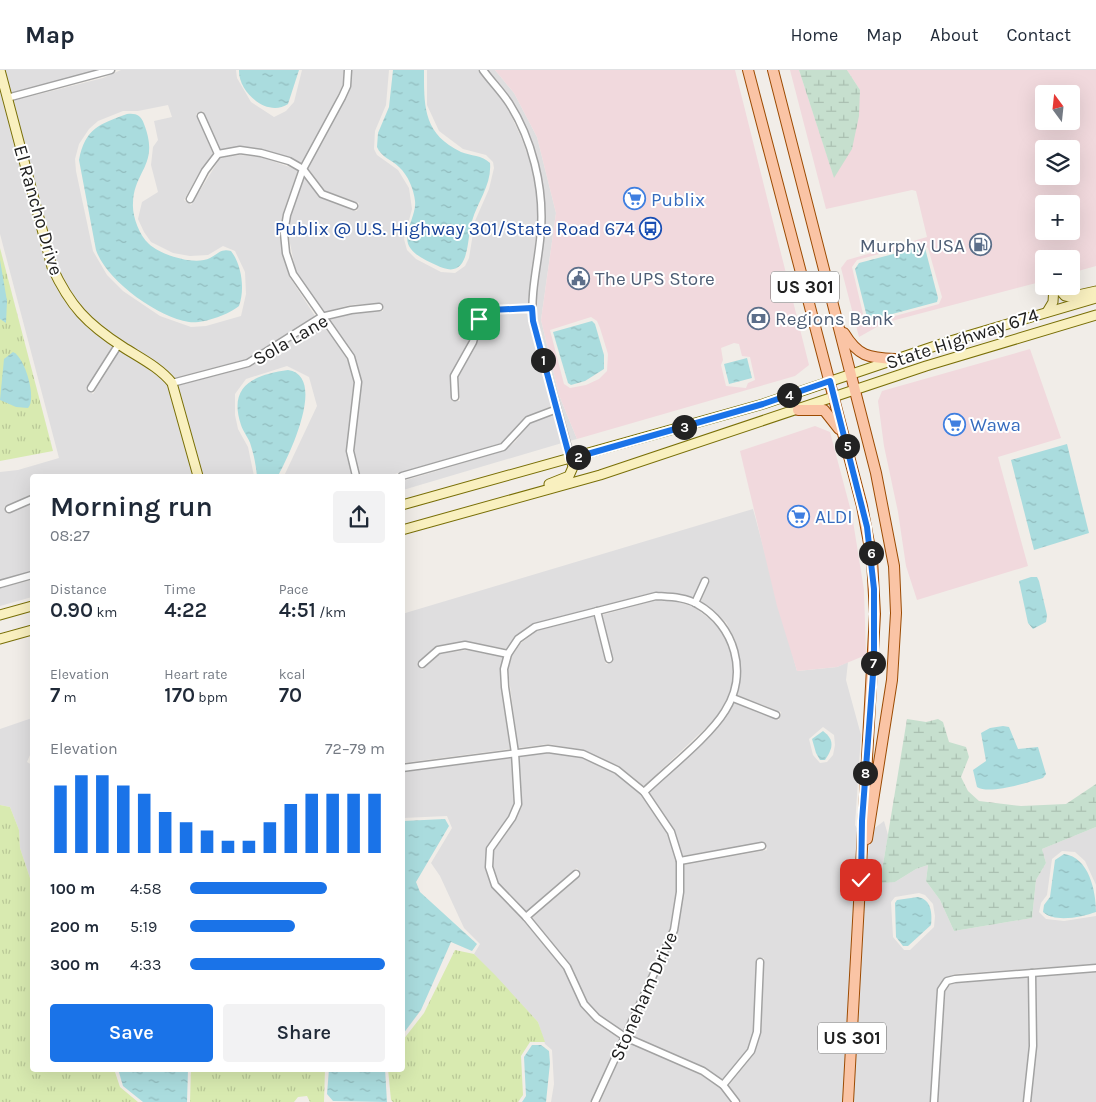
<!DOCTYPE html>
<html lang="en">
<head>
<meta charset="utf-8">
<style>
	:root { --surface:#fff; --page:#f2f2f3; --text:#1f2937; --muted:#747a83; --line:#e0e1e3; --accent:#1a73e8 }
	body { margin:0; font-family:Karla,sans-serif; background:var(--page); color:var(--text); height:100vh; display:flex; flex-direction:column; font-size:19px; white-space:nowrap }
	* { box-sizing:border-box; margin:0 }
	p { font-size:16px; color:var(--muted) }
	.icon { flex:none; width:28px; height:28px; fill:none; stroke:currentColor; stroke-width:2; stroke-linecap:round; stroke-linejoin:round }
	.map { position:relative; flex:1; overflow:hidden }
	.details { position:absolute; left:30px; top:404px; width:375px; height:598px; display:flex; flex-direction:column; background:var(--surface); border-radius:5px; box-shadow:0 5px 20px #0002 }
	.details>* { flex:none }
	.needle { width:32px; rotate:345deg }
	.controls { position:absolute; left:1035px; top:15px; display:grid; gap:10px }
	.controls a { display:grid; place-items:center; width:45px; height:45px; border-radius:5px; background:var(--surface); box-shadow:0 5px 20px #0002; font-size:25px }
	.pin { position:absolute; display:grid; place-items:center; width:42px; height:42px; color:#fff; margin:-21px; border-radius:10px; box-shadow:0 2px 8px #0006 }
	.km { position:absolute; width:25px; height:25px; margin:-12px; border-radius:50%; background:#222; color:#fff; font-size:14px; line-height:25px; text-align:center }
	.round { display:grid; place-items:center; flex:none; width:52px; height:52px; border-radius:5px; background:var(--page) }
	.headline { display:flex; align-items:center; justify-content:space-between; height:85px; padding:0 20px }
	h1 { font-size:28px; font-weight:600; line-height:38px }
	.stats { display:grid; grid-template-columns:repeat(3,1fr); gap:8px; height:85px; padding:5px 20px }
	.stats div { display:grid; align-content:center }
	.stats b { font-size:21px; font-weight:600 }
	.stats small { font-size:14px; font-weight:400 }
	.stats p { font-size:14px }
	.chart { height:140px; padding:10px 20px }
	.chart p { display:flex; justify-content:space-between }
	.chart svg { width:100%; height:90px; margin-top:5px; stroke:var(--accent); stroke-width:6 }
	.button { display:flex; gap:10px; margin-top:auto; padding:10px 20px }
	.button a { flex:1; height:58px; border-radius:5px; background:var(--accent); color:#fff; font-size:20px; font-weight:600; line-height:58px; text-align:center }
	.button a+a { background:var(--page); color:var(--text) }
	ul { padding:0 20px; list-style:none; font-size:16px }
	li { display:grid; grid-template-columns:80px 60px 1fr; align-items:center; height:38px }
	li i { height:12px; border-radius:6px; background:var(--accent) }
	header { display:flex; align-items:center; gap:30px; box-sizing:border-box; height:70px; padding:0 25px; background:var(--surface); border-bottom:1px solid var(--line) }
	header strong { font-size:24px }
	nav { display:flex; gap:28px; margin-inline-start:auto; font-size:18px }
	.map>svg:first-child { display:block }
</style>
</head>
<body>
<header>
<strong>Map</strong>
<nav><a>Home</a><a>Map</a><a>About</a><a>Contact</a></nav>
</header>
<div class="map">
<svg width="1096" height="1032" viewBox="0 0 1096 1032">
	<defs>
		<pattern id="grass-tufts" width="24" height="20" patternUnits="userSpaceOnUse" patternTransform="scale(1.25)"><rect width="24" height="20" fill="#d8eab0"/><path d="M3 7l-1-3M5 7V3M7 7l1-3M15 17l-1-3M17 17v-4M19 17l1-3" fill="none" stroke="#b9c897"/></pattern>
		<pattern id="wetland-marsh" width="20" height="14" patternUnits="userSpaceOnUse" patternTransform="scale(1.25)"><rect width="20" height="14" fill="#c6dfce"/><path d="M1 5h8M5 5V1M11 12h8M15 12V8" fill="none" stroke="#aabfb1"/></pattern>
		<pattern id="water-ripples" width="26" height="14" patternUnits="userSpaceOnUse" patternTransform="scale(1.25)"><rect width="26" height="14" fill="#aadcde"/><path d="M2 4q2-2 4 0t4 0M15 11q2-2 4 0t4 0" fill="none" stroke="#92bcbe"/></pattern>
	</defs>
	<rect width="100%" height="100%" fill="#f1ede8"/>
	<g fill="#dfdedf" fill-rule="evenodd">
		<polygon points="4,0 100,0 10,23"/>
		<path d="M121,0H236L237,8L251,32L274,47L286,41L294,32L302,0H344L343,14L324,55L302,93L262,79L240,76L220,80L203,41L196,44L213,84L202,98L184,130L191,135L220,88L240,85L261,87L298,100L283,143L280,163L283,184L289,206L315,246L247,289L173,308L164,298L93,251L77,235L56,196L12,31L103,8ZM168,35L172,47L154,51L158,70L153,77L151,95L158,122L142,132L138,149L144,162L151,172L173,183L190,186L208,185L223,176L235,181L245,202L246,224L241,246L206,256L191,257L160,246L123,221L107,205L93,181L76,101L75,89L79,74L89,59L98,51L123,41H138Z"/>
		<polygon points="351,0 389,0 386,35 375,61 374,79 377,85 398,100 409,118 412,139 404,169 407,180 416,189 441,202 455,203 465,196 469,188 475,151 489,119 494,98 493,92 486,85 463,79 439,61 427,35 427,0 478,0 506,35 521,67 531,94 537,127 537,159 528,234 490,236 476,246 469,270 451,304 452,331 460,331 458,308 476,274 482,251 492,244 528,242 552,336 525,347 501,373 388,406 360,406 354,381 361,311 354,285 328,250 351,244 383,241 382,233 350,235 322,243 296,203 288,163 290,146 304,107 321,128 357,141 359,133 325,121 308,98 345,29 351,16"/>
		<polygon points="488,0 495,0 514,23 537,67 556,143 541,250 559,325 577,369 569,371 537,250 535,238 545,159 544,126 538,91 528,63 512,31"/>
		<polygon points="0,16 48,198 59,222 72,241 113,275 86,319 93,324 120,280 160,305 169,315 194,406 32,406 32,424 4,437 7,444 32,433 32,501 0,510 0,402 18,400 59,388 0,164"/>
		<polygon points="320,253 333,267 347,289 354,312 346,381 352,406 284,406 317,336 309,307 287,296 246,309 235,324 235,345 238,359 248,377 254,406 202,406 177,316 250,297"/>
		<polygon points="554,344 562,373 403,420 403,411 504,381 515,372 530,353"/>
		<path d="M753,439L797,601L837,597L848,592L846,610L861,665L855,755L858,760L844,1032H741L728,1016L754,984L761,963L764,888H757L754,961L748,979L722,1010L704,998L630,965L677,862L684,823V795L767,780L765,772L682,786L674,760L649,722L720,655L734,633L779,650L781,642L737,625L741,599L736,572L726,552L701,531L710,510L703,506L693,528L675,523L655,522L534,553L516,566L507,579L465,571L436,576L417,593L422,600L440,584L466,580L503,587L500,599L501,617L510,679L403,693L402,544ZM823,657L834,665L835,675L833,685L827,692L820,693L813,685L809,669Z"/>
		<polygon points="32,510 32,527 0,536 0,518"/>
		<polygon points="657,530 675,531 694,537 720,557 729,575 734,600 729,626 715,649 644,716 619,696 583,680 548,674 518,678 508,600 512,586 521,573 537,561 594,546 606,594 613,592 602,545"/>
		<polygon points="32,648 32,686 30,685 27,692 32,695 32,814 20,778 19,760 10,737 0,735 0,659"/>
		<polygon points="548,683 582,688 616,704 642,725 668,764 676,791 676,822 670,858 623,961 599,945 587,932 570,895 532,848 581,805 577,798 526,842 498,813 493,797 494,781 515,751 522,736 519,687"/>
		<polygon points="511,688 514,733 509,746 487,776 485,798 492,818 523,850 564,899 581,937 595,952 620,969 591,1032 551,1032 554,1014 552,980 545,974 538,952 474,884 480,874 464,858 440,806 431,793 452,758 447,746 403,748 403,702"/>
		<path d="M884,751L888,765L880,812H895L916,799L928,795L926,811L940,830L954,861L1032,848L1036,810L1046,793L1042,779L1096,757V815L1085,791L1075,782L1062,781L1052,789L1047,825L1041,833L1039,842L1046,849L1064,851L1096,846V894L955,904L944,909L937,919L930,1032H852L864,810L872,760ZM919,823L925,825L933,834L935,846L934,857L910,880H904L893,867L891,832L895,827Z"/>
		<polygon points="1096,902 1096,1032 1031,1032 1037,976 1035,907"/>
		<polygon points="1028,907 1029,975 1024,1032 938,1032 945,922 950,915 956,913"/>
		<polygon points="627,972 701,1005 721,1018 731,1032 600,1032"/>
	</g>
	<g fill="#f1d9dd" fill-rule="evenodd">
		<path d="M495,0H735L809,295L795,306L577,369L559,325L541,250L556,143L537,67L514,23ZM591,247L597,251L600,258L608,284L607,301L599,309L586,315L570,318L564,314L550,260ZM734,273L739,274L742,286L750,287L755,310L748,313L746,318L726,316L721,295L723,290L721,278Z"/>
		<path d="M790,0H799L834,107L859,32L860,20L847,0H1096V196L1071,203V189H1044V211L884,253L859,267L841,198L847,190L927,167L916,121L912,120L826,139ZM1044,24H1071V51H1044ZM1044,79H1071V106H1044ZM1044,134H1071V161H1044ZM920,173L928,178L942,227L939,234L869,253L864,248L852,197L857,190Z"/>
		<polygon points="1030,279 1061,368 998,387 1028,496 917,530 906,496 898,442 884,376 878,331 882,321"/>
		<polygon points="815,356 830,362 852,445 864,520 866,585 837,597 797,601 777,536 740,381"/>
	</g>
	<g fill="url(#grass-tufts)">
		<polygon points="0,178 53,381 0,391"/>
		<polygon points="0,735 10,737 19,760 20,778 32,814 32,999 114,999 120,1017 138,1032 0,1032"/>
		<polygon points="455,880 474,884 496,906 538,952 545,972 530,972 521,986 523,1025 518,1032 393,1032 391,1030 388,999 402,999 403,970 424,943"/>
		<polygon points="191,999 325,999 324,1032 310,1032 307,1026 298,1027 294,1032 190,1032"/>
	</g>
	<g fill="url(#wetland-marsh)">
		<polygon points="799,0 847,0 860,20 859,46 852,79 834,108"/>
		<polygon points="907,649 926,652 938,649 943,652 949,672 966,677 969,687 961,707 968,721 979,731 1021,736 1066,734 1096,714 1096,757 1042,779 1046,793 1036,810 1032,848 954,861 940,830 926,811 928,795 916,799 895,812 880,813"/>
	</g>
	<g fill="url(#water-ripples)">
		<path d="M239,0H299L288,34C267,48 238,22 239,0Z"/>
		<path d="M393,0H424C424,36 423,64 461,82C471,86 482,85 490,93C492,114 478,131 472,151C466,171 471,213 436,195C428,191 417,187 411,179C400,166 417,146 415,131C414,120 408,105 399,97C392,90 381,87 377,77L378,63L389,37Z"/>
		<path d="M127,44C136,43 141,45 144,54C160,95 134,100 133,133C132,146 139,165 149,174C161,185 195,196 210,188C218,184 221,178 231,181C242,195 245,220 239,236C228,245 202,254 189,252C157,247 106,210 96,180L79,90C85,58 100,54 127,44Z"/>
		<polygon points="920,177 925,178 938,228 937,232 870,250 867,247 855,199 859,193"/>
		<polygon points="0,190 7,231 6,253 0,249"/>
		<polygon points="592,251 595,254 604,285 604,299 585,311 571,315 568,313 553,262"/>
		<path d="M13,282C25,287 37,329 28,338L16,337L0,330L4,289Z"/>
		<polygon points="747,288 752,308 729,314 724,294"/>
		<path d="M288,300C328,306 288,388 278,406H257C256,396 254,385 251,376C249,368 243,362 241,355C228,316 253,305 288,300Z"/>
		<polygon points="1067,374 1089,463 1034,480 1011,390"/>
		<polygon points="1031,507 1037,507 1039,511 1047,545 1046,552 1033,559 1028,553 1019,511"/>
		<path d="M1003,656L1009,657L1018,679L1038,677L1046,704L1043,708C1028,712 990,725 977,717L973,700L986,691L981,663L990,658Z"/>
		<path d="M823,661C835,670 833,678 825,690H820L816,683L812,669Z"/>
		<polygon points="445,749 449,756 416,812 420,822 477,874 472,881 451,872 421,940 403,964 403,751"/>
		<path d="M1064,784C1089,787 1096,821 1096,842C1082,847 1055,853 1043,842L1044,835L1050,827L1055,790Z"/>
		<path d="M918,827C932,830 932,844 931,855L908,876H903L896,867L895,833L897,830Z"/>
		<polygon points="532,975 541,975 549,981 550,993 546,1032 522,1032 526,1026 524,987"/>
		<polygon points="118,999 188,999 187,1032 143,1032 123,1016"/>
		<polygon points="329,999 385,999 387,1032 333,1031 327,1024"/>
	</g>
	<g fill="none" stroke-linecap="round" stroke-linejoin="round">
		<defs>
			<g id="street">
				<polyline points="348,0 347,16 342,27 303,99 287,145 284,163 286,183 293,204 351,287 358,312 350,381 356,406"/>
				<path d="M483,0C491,11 501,21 509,33C532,69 544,117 541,160C539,190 530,221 533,251L571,389"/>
				<polyline points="7,28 111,0"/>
				<polyline points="201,46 218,84"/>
				<polyline points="190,129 205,101 218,84 240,80 261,83 289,91 303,99 322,124 354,136"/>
				<polyline points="172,313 248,293 321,247 351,240 379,237"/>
				<polyline points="91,318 119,274"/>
				<polyline points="455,327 454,306 473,272 479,249 491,240 532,238"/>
				<polyline points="402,406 503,377 528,350 557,339"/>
				<polyline points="9,439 32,429"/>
				<polyline points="0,514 32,505"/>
				<polyline points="695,533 705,511"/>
				<polyline points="597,541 609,589"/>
				<polyline points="422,594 438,580 465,575 508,584"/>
				<polyline points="733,628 776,645"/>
				<polyline points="402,698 548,679 583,684 617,700 644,722 671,762 680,791 680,822 674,860 595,1032"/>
				<path d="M644,722C667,700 710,666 725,641C749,604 735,555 697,534C685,527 670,527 656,526L535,557L518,569L508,584L504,599L505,617L515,683L518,734L512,748L490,779L489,797L495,815L526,847L567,897L584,934L597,948L625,967L703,1001L723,1015L736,1032"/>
				<polyline points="680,791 762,776"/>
				<polyline points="526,847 576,804"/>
				<polyline points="723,1015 751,981 757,962 760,892"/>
				<polyline points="934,1032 941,920 947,911 955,909 1096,898"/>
				<polyline points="1027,1032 1033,976 1032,903"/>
			</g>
			<g id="secondary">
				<path d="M0,0L52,197C70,236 87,254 123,277C140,288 159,297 172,313L198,406"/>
				<polyline points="1056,216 1065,226 1069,227 1096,221"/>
				<polyline points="1047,242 1053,232 1054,216"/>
				<polyline points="549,414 569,406 573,397 571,389"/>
				<polyline points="402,435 763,334 947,272 1096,228"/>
				<polyline points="402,460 600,405 926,296 1096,245"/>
				<polyline points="0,545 32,536"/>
				<polyline points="0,569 32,560"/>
			</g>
			<g id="primary">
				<polyline points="748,0 862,436 872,489 875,544 848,1032"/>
				<polyline points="773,0 876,403 894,496 896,543 892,610 867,769"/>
				<path d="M844,263C858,286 868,288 895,289"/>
				<polyline points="798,340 824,340 839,359"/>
			</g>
		</defs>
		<use href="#street" stroke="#a2a2a2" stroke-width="9"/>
		<use href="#secondary" stroke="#796f07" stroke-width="11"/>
		<use href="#primary" stroke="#9c4b03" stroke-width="12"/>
		<use href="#street" stroke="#fff" stroke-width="6"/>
		<use href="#secondary" stroke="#f9f0bf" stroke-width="9"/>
		<use href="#primary" stroke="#fac4a5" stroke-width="10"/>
	</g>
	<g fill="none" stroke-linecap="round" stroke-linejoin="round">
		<defs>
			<polyline id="route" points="479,249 490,240 532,238 533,251 570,389 763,334 830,311 867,457 874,519 874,591 862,751 861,810"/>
		</defs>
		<use href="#route" stroke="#fff" stroke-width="10"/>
		<use href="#route" stroke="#1a73e8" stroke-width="6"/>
	</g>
	<defs>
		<symbol id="supermarket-ring" viewBox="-11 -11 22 22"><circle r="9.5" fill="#fff" stroke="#3f7fe0" stroke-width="1.5"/><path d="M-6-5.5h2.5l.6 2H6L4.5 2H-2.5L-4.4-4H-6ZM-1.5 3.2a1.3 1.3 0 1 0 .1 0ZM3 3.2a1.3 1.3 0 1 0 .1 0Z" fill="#3f7fe0"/></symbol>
		<symbol id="bus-ring" viewBox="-11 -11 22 22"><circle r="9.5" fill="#fff" stroke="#1a4fb4" stroke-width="1.5"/><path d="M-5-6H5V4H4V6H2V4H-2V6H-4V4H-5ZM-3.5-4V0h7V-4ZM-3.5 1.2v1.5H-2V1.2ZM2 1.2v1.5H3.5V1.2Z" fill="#1a4fb4"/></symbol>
		<symbol id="fuel-ring" viewBox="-11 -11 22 22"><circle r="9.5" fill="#fff" stroke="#5c6f8a" stroke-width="1.5"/><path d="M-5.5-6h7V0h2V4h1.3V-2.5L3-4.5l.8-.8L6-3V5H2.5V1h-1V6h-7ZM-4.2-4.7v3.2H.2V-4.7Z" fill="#5c6f8a"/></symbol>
		<symbol id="civic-ring" viewBox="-11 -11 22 22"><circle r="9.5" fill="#fff" stroke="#5c6f8a" stroke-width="1.5"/><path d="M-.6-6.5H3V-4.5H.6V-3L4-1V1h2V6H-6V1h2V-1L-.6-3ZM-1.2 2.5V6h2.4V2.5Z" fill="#5c6f8a"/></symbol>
		<symbol id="bank-ring" viewBox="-11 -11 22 22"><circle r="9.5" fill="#fff" stroke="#5c6f8a" stroke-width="1.5"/><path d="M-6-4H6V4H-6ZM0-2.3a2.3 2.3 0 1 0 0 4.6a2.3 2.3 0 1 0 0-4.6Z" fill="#5c6f8a"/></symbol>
	</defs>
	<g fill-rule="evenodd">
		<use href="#supermarket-ring" x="622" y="116" width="25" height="25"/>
		<use href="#bus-ring" x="638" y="146" width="25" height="25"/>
		<use href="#fuel-ring" x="968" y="162" width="25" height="25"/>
		<use href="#civic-ring" x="566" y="196" width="25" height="25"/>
		<use href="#bank-ring" x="746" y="236" width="25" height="25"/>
		<use href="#supermarket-ring" x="942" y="342" width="25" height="25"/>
		<use href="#supermarket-ring" x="786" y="434" width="25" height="25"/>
	</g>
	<g text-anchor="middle" stroke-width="4" stroke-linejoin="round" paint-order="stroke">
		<g fill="#fff" stroke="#646464" stroke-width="1">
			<rect x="771" y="201.5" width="68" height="31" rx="4"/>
			<rect x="818" y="952.5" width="68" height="31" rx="4"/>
		</g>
		<g font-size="18" font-weight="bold" fill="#212121">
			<text x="805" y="223">US 301</text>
			<text x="852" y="974">US 301</text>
		</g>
		<g font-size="19" fill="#366cbe" stroke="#fff" text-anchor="start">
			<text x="651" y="136">Publix</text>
			<text x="970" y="361">Wawa</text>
			<text x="815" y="453">ALDI</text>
		</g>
		<g font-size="19" fill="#212121" stroke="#fff">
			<text transform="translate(39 140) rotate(74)" y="7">El Rancho Drive</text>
			<text transform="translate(962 268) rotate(-18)" y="7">State Highway 674</text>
			<text transform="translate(290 269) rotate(-30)" y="7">Sola Lane</text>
			<text transform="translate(643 926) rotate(-66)" y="7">Stoneham Drive</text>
		</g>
		<g font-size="19" fill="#164399" stroke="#fff" text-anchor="end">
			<text x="635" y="165">Publix @ U.S. Highway 301/State Road 674</text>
		</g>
		<g font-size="19" fill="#4e5e75" stroke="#fff" text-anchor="start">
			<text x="965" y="182" text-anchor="end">Murphy USA</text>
			<text x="595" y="215">The UPS Store</text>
			<text x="775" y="255">Regions Bank</text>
		</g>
	</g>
</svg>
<div class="controls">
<a><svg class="needle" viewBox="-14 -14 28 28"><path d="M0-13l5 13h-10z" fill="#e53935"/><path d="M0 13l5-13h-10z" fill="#747a83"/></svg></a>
<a><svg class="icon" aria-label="layers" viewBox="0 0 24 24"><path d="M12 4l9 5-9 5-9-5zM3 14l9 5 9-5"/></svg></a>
<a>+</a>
<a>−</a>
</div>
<div class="pin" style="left:479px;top:249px;background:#1e9e55"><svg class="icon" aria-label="arrive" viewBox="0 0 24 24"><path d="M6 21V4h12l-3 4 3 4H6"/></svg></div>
<div class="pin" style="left:861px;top:810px;background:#d93025"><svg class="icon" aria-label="check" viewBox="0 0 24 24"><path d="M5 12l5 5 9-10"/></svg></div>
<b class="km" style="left:543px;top:290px">1</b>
<b class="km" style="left:578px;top:387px">2</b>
<b class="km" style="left:684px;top:357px">3</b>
<b class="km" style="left:789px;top:325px">4</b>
<b class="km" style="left:847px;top:376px">5</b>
<b class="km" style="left:871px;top:483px">6</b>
<b class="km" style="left:873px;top:593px">7</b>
<b class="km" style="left:865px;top:703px">8</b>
<section class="details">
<div class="headline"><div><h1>Morning run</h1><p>08:27</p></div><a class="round"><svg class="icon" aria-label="share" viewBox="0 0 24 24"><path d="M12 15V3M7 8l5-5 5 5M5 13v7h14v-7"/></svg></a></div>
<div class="stats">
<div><p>Distance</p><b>0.90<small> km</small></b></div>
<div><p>Time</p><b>4:22</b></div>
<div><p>Pace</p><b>4:51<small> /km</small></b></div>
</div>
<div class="stats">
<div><p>Elevation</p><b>7<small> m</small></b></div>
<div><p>Heart rate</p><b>170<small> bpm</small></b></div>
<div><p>kcal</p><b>70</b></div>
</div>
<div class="chart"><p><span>Elevation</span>72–79 m</p>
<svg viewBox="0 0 160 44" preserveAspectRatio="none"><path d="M5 44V11M15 44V6M25 44V6M35 44V11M45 44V15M55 44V24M65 44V29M75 44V33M85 44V38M95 44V38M105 44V29M115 44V20M125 44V15M135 44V15M145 44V15M155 44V15"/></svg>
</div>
<ul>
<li><b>100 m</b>4:58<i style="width:70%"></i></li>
<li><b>200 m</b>5:19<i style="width:54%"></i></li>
<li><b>300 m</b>4:33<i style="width:100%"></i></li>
</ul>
<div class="button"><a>Save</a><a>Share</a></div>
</section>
</div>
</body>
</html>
